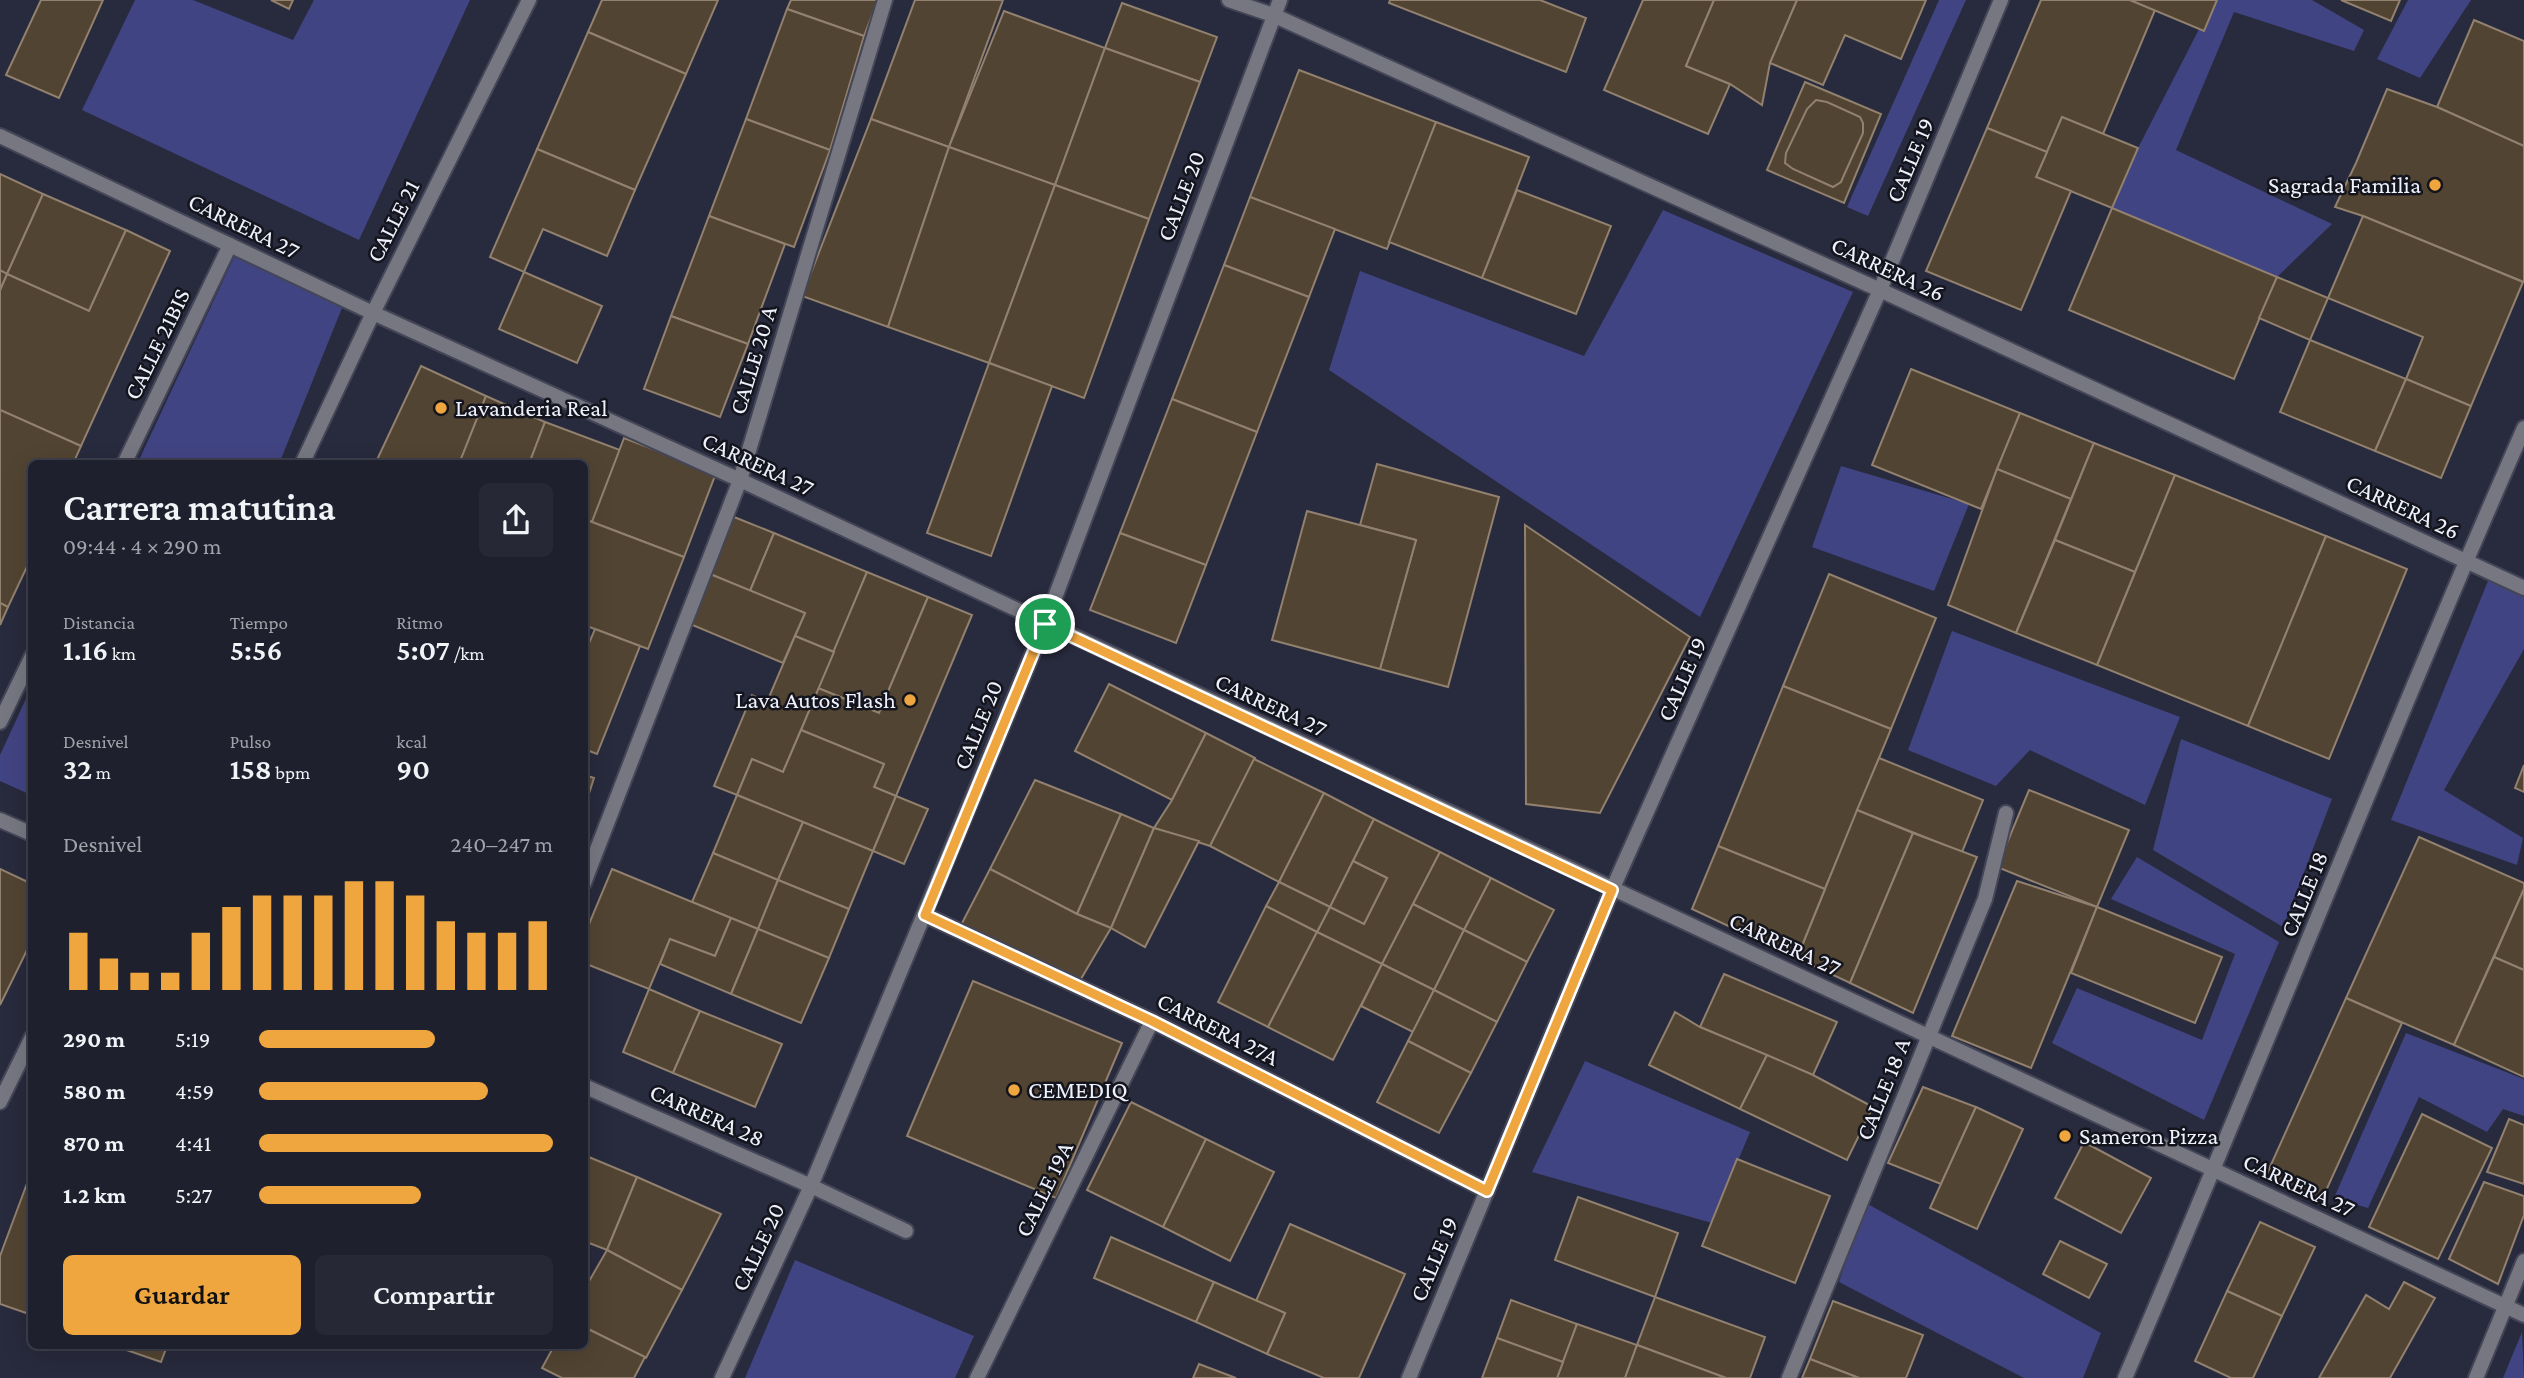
<!DOCTYPE html>
<html lang="es">
<head>
<meta charset="utf-8">
<style>
	:root { --surface:#1e202e; --page:#262836; --text:#f1f3f6; --muted:#a1a3aa; --line:#3c3e4a; --accent:#f0a63f }
	body { margin:0; font-family:"Crimson Pro",serif; background:var(--page); color:var(--text); height:100vh; display:flex; flex-direction:column; font-size:26px; white-space:nowrap }
	* { box-sizing:border-box; margin:0 }
	p { font-size:23px; color:var(--muted) }
	.icon { flex:none; width:38px; height:38px; fill:none; stroke:currentColor; stroke-width:2; stroke-linecap:round; stroke-linejoin:round }
	.map { position:relative; flex:1; overflow:hidden }
	.sheet { position:absolute; left:28px; top:460px; width:560px; height:889px; display:flex; flex-direction:column; background:var(--surface); border-radius:10px; box-shadow:0 7px 28px #0002,0 0 0 2px var(--line) }
	.sheet>* { flex:none }
	.pin { position:absolute; display:grid; place-items:center; width:60px; height:60px; color:#fff; margin:-30px; border:4px solid #fff; border-radius:50%; box-shadow:0 2px 7px #0007 }
	.round { display:grid; place-items:center; flex:none; width:74px; height:74px; border-radius:10px; background:var(--page) }
	.head { display:flex; align-items:center; justify-content:space-between; height:119px; padding:0 35px }
	h1 { font-size:38px; font-weight:600; line-height:52px }
	.metrics { display:grid; grid-template-columns:repeat(3,1fr); gap:10px; height:119px; padding:7px 35px }
	.metrics div { display:grid; align-content:center }
	.metrics b { font-size:30px; font-weight:600 }
	.metrics small { font-size:19px; font-weight:400 }
	.metrics p { font-size:19px }
	.chart { height:196px; padding:14px 35px }
	.chart p { display:flex; justify-content:space-between }
	.chart svg { width:100%; height:126px; margin-top:7px; stroke:var(--accent); stroke-width:6 }
	.primary-button { display:flex; gap:14px; margin-top:auto; padding:14px 35px }
	.primary-button a { flex:1; height:80px; border-radius:10px; background:var(--accent); color:#111; font-size:28px; font-weight:600; line-height:80px; text-align:center }
	.primary-button a+a { background:var(--page); color:var(--text) }
	ul { padding:0 35px; list-style:none; font-size:23px }
	li { display:grid; grid-template-columns:112px 84px 1fr; align-items:center; height:52px }
	li i { height:18px; border-radius:9px; background:var(--accent) }
	.map>svg:first-child { display:block }
</style>
</head>
<body>
<div class="map">
<svg width="2524" height="1378" viewBox="0 0 2524 1378">
	<rect width="100%" height="100%" fill="#282a3d"/>
	<g fill="#414482">
		<polygon points="135,0 193,0 293,40 314,0 470,0 359,240 82,110"/>
		<polygon points="1939,0 1966,0 1868,216 1847,207"/>
		<polygon points="2214,0 2312,0 2364,30 2354,51 2234,12 2176,150 2332,224 2277,277 2112,208 2138,148"/>
		<polygon points="2408,0 2471,0 2420,78 2377,59"/>
		<polygon points="1663,210 1853,292 1700,617 1329,370 1360,271 1584,356"/>
		<polygon points="236,253 342,308 279,464 137,464"/>
		<polygon points="1841,466 1969,504 1934,591 1812,547"/>
		<polygon points="2492,571 2524,584 2524,649 2444,790 2523,838 2517,865 2391,820"/>
		<polygon points="1952,631 2180,717 2145,805 2030,750 1996,786 1908,750"/>
		<polygon points="31,688 31,795 0,781 0,755"/>
		<polygon points="2181,739 2332,799 2283,927 2153,850"/>
		<polygon points="2137,857 2279,942 2204,1120 2052,1043 2077,988 2202,1040 2235,954 2111,899"/>
		<polygon points="2406,1033 2524,1079 2524,1116 2503,1109 2487,1132 2419,1097 2368,1208 2334,1198"/>
		<polygon points="1585,1061 1750,1132 1712,1223 1532,1172"/>
		<polygon points="1864,1202 2101,1333 2083,1378 2024,1378 1839,1282"/>
		<polygon points="795,1260 974,1336 955,1378 745,1378"/>
		<polygon points="2522,1332 2524,1378 2503,1378"/>
	</g>
	<g fill="#524432" stroke="#91816e" stroke-width="2">
		<polygon points="41,0 103,0 59,98 6,75"/>
		<polygon points="271,0 293,0 289,9"/>
		<polygon points="602,0 718,0 686,74 588,32"/>
		<polygon points="791,0 878,0 864,36 787,9"/>
		<polygon points="915,0 1003,0 949,147 871,119"/>
		<polygon points="1390,0 1540,0 1586,18 1566,72 1389,3"/>
		<polygon points="1643,0 1714,0 1686,66 1730,84 1708,134 1604,90"/>
		<polygon points="1714,0 1797,0 1770,63 1762,105 1730,84 1686,66"/>
		<polygon points="1797,0 1926,0 1901,59 1845,35 1823,85 1770,63"/>
		<polygon points="2041,0 2130,0 2155,10 2103,134 2062,117 2047,152 1987,128"/>
		<polygon points="2130,0 2217,0 2204,31"/>
		<polygon points="2341,0 2400,0 2391,21"/>
		<polygon points="1122,3 1217,37 1200,82 1105,48"/>
		<polygon points="787,9 864,36 830,150 746,119"/>
		<polygon points="1004,11 1105,48 1055,185 949,147"/>
		<polygon points="2474,20 2524,41 2524,146 2437,107"/>
		<polygon points="588,32 686,74 635,190 537,149"/>
		<polygon points="1105,48 1200,82 1149,219 1055,185"/>
		<polygon points="1299,70 1436,122 1387,249 1250,197"/>
		<polygon points="1805,82 1881,114 1844,203 1767,170"/>
		<polygon points="2387,89 2437,107 2524,146 2524,282 2363,216 2335,207 2356,163"/>
		<polygon points="1816,100 1827,102 1860,117 1863,123 1863,133 1844,175 1841,182 1833,187 1793,169 1785,163 1786,153 1807,109"/>
		<polygon points="2062,117 2138,148 2112,208 2036,177"/>
		<polygon points="746,119 830,150 794,247 709,216"/>
		<polygon points="871,119 949,147 888,327 802,296"/>
		<polygon points="1436,122 1529,157 1482,278 1389,242"/>
		<polygon points="1987,128 2047,152 2036,177 2071,191 2021,310 1926,271"/>
		<polygon points="949,147 1055,185 989,363 888,327"/>
		<polygon points="537,149 635,190 607,256 543,229 524,272 490,257"/>
		<polygon points="0,174 43,194 7,274 0,270"/>
		<polygon points="1055,185 1149,219 1084,398 989,363"/>
		<polygon points="1517,190 1611,226 1576,314 1482,278"/>
		<polygon points="43,194 126,230 89,311 7,274"/>
		<polygon points="1250,197 1335,229 1309,297 1224,265"/>
		<polygon points="2112,208 2277,277 2234,379 2069,310"/>
		<polygon points="709,216 785,244 748,344 671,316"/>
		<polygon points="2363,216 2523,282 2471,406 2406,379 2423,337 2328,298"/>
		<polygon points="126,230 170,251 81,446 0,410 0,290 7,274 89,311"/>
		<polygon points="1224,265 1309,297 1257,432 1172,399"/>
		<polygon points="0,270 7,274 0,290"/>
		<polygon points="524,272 602,306 577,363 499,329"/>
		<polygon points="2277,277 2328,298 2310,340 2259,318"/>
		<polygon points="671,316 748,344 720,417 644,389"/>
		<polygon points="2310,340 2406,379 2375,451 2280,412"/>
		<polygon points="989,363 1052,386 991,556 927,533"/>
		<polygon points="421,366 486,396 459,464 375,464"/>
		<polygon points="1911,369 2020,413 1981,509 1872,465"/>
		<polygon points="2406,379 2471,406 2441,478 2375,451"/>
		<polygon points="486,396 545,422 529,464 459,464"/>
		<polygon points="1172,399 1257,432 1206,565 1120,533"/>
		<polygon points="0,410 81,446 73,464 32,464 32,556 8,607 0,603"/>
		<polygon points="2020,413 2094,443 2071,499 1997,469"/>
		<polygon points="545,422 620,450 592,522 584,519 584,464 529,464"/>
		<polygon points="624,438 716,473 684,557 592,522"/>
		<polygon points="2094,443 2175,475 2135,572 2055,540"/>
		<polygon points="1377,464 1499,497 1448,687 1380,669 1416,540 1360,525"/>
		<polygon points="1997,469 2071,499 2016,633 1948,605"/>
		<polygon points="2175,475 2326,536 2248,726 2097,665"/>
		<polygon points="1307,511 1416,540 1380,669 1272,640"/>
		<polygon points="734,517 774,533 750,591 710,574"/>
		<polygon points="584,519 684,557 648,649 584,625"/>
		<polygon points="1525,525 1690,637 1600,813 1526,804"/>
		<polygon points="774,533 867,572 834,652 795,636 805,613 750,591"/>
		<polygon points="1120,533 1206,565 1176,643 1090,610"/>
		<polygon points="2326,536 2407,569 2329,759 2248,726"/>
		<polygon points="2055,540 2135,572 2097,665 2016,633"/>
		<polygon points="867,572 928,597 879,713 818,688"/>
		<polygon points="710,574 805,613 783,663 690,624"/>
		<polygon points="1829,574 1936,618 1891,729 1783,686"/>
		<polygon points="928,597 972,615 896,796 874,787 884,764 801,730 818,688 879,713"/>
		<polygon points="0,603 8,607 0,625"/>
		<polygon points="595,629 640,646 597,754 584,749 584,655"/>
		<polygon points="795,636 834,652 783,772 752,759 737,795 714,786 752,695 767,702"/>
		<polygon points="1109,684 1206,733 1172,800 1075,751"/>
		<polygon points="1783,686 1891,729 1825,889 1718,846"/>
		<polygon points="801,730 884,764 874,787 896,796 873,851 737,795 752,759 783,772"/>
		<polygon points="1206,733 1255,758 1210,846 1154,828 1172,800"/>
		<polygon points="1879,758 1983,800 1962,852 1857,810"/>
		<polygon points="1254,759 1324,793 1279,882 1210,846"/>
		<polygon points="2524,765 2524,792 2515,788"/>
		<polygon points="584,775 594,778 584,809"/>
		<polygon points="1035,780 1121,814 1077,914 990,869"/>
		<polygon points="2029,790 2129,830 2097,907 1997,867"/>
		<polygon points="1324,793 1374,819 1330,907 1279,882"/>
		<polygon points="737,795 803,822 778,880 713,853"/>
		<polygon points="896,796 928,809 904,864 873,851"/>
		<polygon points="1857,810 1913,833 1850,983 1797,958"/>
		<polygon points="1121,814 1154,828 1111,928 1077,914"/>
		<polygon points="1374,819 1440,852 1382,964 1317,932 1330,907 1364,924 1387,878 1353,861"/>
		<polygon points="803,822 873,851 849,909 778,880"/>
		<polygon points="1154,828 1199,841 1145,947 1111,928"/>
		<polygon points="1913,833 1977,857 1913,1013 1850,983"/>
		<polygon points="2419,837 2524,883 2524,889 2454,1045 2346,998"/>
		<polygon points="1718,846 1825,889 1797,958 1692,909"/>
		<polygon points="1440,852 1491,878 1464,930 1413,904"/>
		<polygon points="713,853 778,880 758,929 692,902"/>
		<polygon points="1353,861 1387,878 1364,924 1330,907"/>
		<polygon points="0,869 32,884 32,940 0,1005"/>
		<polygon points="612,869 731,918 715,956 670,939 649,989 584,963 584,936"/>
		<polygon points="990,869 1077,914 1111,928 1078,984 961,925"/>
		<polygon points="1491,878 1554,910 1527,962 1464,930"/>
		<polygon points="778,880 849,909 829,958 758,929"/>
		<polygon points="2017,881 2097,907 2031,1068 1952,1036"/>
		<polygon points="1279,882 1330,907 1317,932 1266,906"/>
		<polygon points="2524,889 2524,970 2494,957"/>
		<polygon points="1413,904 1464,930 1434,990 1382,964"/>
		<polygon points="1266,906 1317,932 1268,1027 1218,1002"/>
		<polygon points="2097,907 2222,957 2195,1023 2071,973"/>
		<polygon points="731,918 758,929 731,994 660,964 670,939 715,956"/>
		<polygon points="758,929 829,958 801,1023 731,994"/>
		<polygon points="1464,930 1527,962 1497,1022 1434,990"/>
		<polygon points="1317,932 1382,964 1333,1060 1268,1027"/>
		<polygon points="2494,957 2524,970 2524,1077 2454,1045"/>
		<polygon points="1382,964 1434,990 1413,1032 1361,1006"/>
		<polygon points="1724,974 1837,1022 1813,1075 1700,1027"/>
		<polygon points="973,981 1122,1043 1056,1198 907,1136"/>
		<polygon points="649,989 700,1011 673,1073 623,1052"/>
		<polygon points="1434,990 1497,1022 1471,1073 1408,1041"/>
		<polygon points="2346,998 2402,1023 2320,1204 2265,1178"/>
		<polygon points="700,1011 782,1044 755,1107 673,1073"/>
		<polygon points="1675,1012 1700,1027 1767,1055 1740,1109 1649,1065"/>
		<polygon points="1408,1041 1471,1073 1439,1133 1377,1102"/>
		<polygon points="1767,1055 1813,1075 1873,1107 1847,1160 1740,1109"/>
		<polygon points="1923,1087 1976,1107 1941,1184 1888,1163"/>
		<polygon points="1131,1102 1206,1139 1163,1227 1087,1190"/>
		<polygon points="1976,1107 2023,1129 1977,1229 1930,1208"/>
		<polygon points="2422,1114 2492,1148 2438,1259 2369,1227"/>
		<polygon points="2509,1119 2524,1125 2524,1184 2487,1172"/>
		<polygon points="1206,1139 1274,1172 1230,1261 1163,1227"/>
		<polygon points="2084,1142 2151,1178 2121,1233 2055,1198"/>
		<polygon points="584,1155 637,1177 607,1250 584,1241"/>
		<polygon points="1737,1159 1830,1196 1795,1283 1702,1246"/>
		<polygon points="32,1170 32,1315 0,1304 0,1256"/>
		<polygon points="637,1177 721,1214 682,1290 607,1250"/>
		<polygon points="2484,1182 2524,1196 2524,1215 2498,1284 2449,1259"/>
		<polygon points="1578,1197 1678,1233 1655,1297 1555,1260"/>
		<polygon points="2260,1222 2315,1247 2282,1316 2227,1291"/>
		<polygon points="1290,1224 1405,1274 1359,1378 1324,1378 1267,1354 1285,1313 1256,1301"/>
		<polygon points="1111,1237 1214,1282 1196,1322 1094,1278"/>
		<polygon points="2060,1241 2107,1264 2089,1298 2043,1274"/>
		<polygon points="607,1250 682,1290 646,1358 584,1327 584,1290"/>
		<polygon points="1214,1282 1285,1313 1267,1354 1196,1322"/>
		<polygon points="2404,1282 2435,1298 2390,1378 2319,1378 2366,1295 2389,1309"/>
		<polygon points="2227,1291 2282,1316 2253,1378 2231,1378 2195,1361"/>
		<polygon points="1655,1297 1765,1337 1750,1378 1726,1378 1637,1345"/>
		<polygon points="1511,1300 1577,1324 1563,1362 1497,1338"/>
		<polygon points="1833,1301 1923,1335 1906,1378 1859,1378 1810,1359"/>
		<polygon points="1577,1324 1637,1345 1625,1378 1557,1378"/>
		<polygon points="584,1327 645,1357 634,1378 562,1378 542,1368 554,1346 584,1346"/>
		<polygon points="1497,1338 1563,1362 1557,1378 1482,1378"/>
		<polygon points="1637,1345 1726,1378 1625,1378"/>
		<polygon points="115,1346 167,1346 161,1362"/>
		<polygon points="1810,1359 1859,1378 1802,1378"/>
		<polygon points="1199,1364 1236,1378 1193,1378"/>
	</g>
	<g fill="none" stroke-linecap="round" stroke-linejoin="round">
		<defs>
			<polyline id="service" points="811,1186 906,1231"/>
			<g id="minor">
				<polyline points="1229,0 1273,15 1880,290 2524,588"/>
				<polyline points="0,136 373,313 740,480 2524,1315"/>
				<polyline points="124,464 230,245"/>
				<polyline points="302,464 373,313 529,0"/>
				<polyline points="0,722 32,656"/>
				<polyline points="0,820 32,834"/>
				<polyline points="584,883 740,480 885,0"/>
				<polyline points="925,915 1152,1021 1487,1191"/>
				<polyline points="584,1086 811,1186"/>
				<polyline points="0,1102 32,1037"/>
				<polyline points="722,1378 811,1186 1045,624 1280,0"/>
				<polyline points="977,1378 1152,1021"/>
				<polyline points="1409,1378 1612,890 1880,290 2001,0"/>
				<polyline points="1789,1378 1985,899 2006,813"/>
				<path d="M2125,1378C2261,1062 2386,742 2524,428"/>
				<polyline points="2476,1378 2524,1261"/>
			</g>
		</defs>
		<use href="#service" stroke="#444658" stroke-width="18"/>
		<use href="#minor" stroke="#444658" stroke-width="18"/>
		<use href="#service" stroke="#767781" stroke-width="14"/>
		<use href="#minor" stroke="#767781" stroke-width="14"/>
	</g>
	<g fill="none" stroke-linecap="round" stroke-linejoin="round">
		<defs>
			<polygon id="route" points="1045,624 1612,890 1487,1191 1152,1021 925,915"/>
		</defs>
		<use href="#route" stroke="#fff" stroke-width="14"/>
		<use href="#route" stroke="#f0a63f" stroke-width="9"/>
	</g>
	<g fill="#f0a63f" stroke="#13141c" stroke-width="2.5">
		<circle cx="2435" cy="185" r="7"/>
		<circle cx="441" cy="408" r="7"/>
		<circle cx="910" cy="700" r="7"/>
		<circle cx="1014" cy="1090" r="7"/>
		<circle cx="2065" cy="1136" r="7"/>
	</g>
	<g text-anchor="middle" stroke-width="5" stroke-linejoin="round" paint-order="stroke">
		<g font-size="24" fill="#eef0fd" stroke="#13141c">
			<text transform="translate(1910 160) rotate(-67)" y="8">CALLE 19</text>
			<text transform="translate(1181 196) rotate(-69)" y="8">CALLE 20</text>
			<text transform="translate(393 221) rotate(-63)" y="8">CALLE 21</text>
			<text transform="translate(244 226) rotate(26)" y="8">CARRERA 27</text>
			<text transform="translate(1888 269) rotate(25)" y="8">CARRERA 26</text>
			<text transform="translate(157 344) rotate(-64)" y="8">CALLE 21BIS</text>
			<text transform="translate(753 360) rotate(-73)" y="8">CALLE 20 A</text>
			<text transform="translate(758 464) rotate(25)" y="8">CARRERA 27</text>
			<text transform="translate(2403 507) rotate(25)" y="8">CARRERA 26</text>
			<text transform="translate(1682 679) rotate(-66)" y="8">CALLE 19</text>
			<text transform="translate(1271 705) rotate(25)" y="8">CARRERA 27</text>
			<text transform="translate(978 725) rotate(-68)" y="8">CALLE 20</text>
			<text transform="translate(2304 894) rotate(-68)" y="8">CALLE 18</text>
			<text transform="translate(1785 944) rotate(25)" y="8">CARRERA 27</text>
			<text transform="translate(1218 1029) rotate(27)" y="8">CARRERA 27A</text>
			<text transform="translate(1883 1089) rotate(-68)" y="8">CALLE 18 A</text>
			<text transform="translate(707 1115) rotate(24)" y="8">CARRERA 28</text>
			<text transform="translate(2299 1185) rotate(25)" y="8">CARRERA 27</text>
			<text transform="translate(1044 1189) rotate(-64)" y="8">CALLE 19A</text>
			<text transform="translate(758 1247) rotate(-65)" y="8">CALLE 20</text>
			<text transform="translate(1434 1259) rotate(-67)" y="8">CALLE 19</text>
		</g>
		<g font-size="24" fill="#eef0fd" stroke="#13141c" text-anchor="start">
			<text x="2421" y="193" text-anchor="end">Sagrada Familia</text>
			<text x="455" y="416">Lavanderia Real</text>
			<text x="896" y="708" text-anchor="end">Lava Autos Flash</text>
			<text x="1028" y="1098">CEMEDIQ</text>
			<text x="2079" y="1144">Sameron Pizza</text>
		</g>
	</g>
</svg>
<div class="pin" style="left:1045px;top:624px;background:#1e9e55"><svg class="icon" aria-label="arrive" viewBox="0 0 24 24"><path d="M6 21V4h12l-3 4 3 4H6"/></svg></div>
<section class="sheet">
<div class="head"><div><h1>Carrera matutina</h1><p>09:44 · 4 × 290 m</p></div><a class="round"><svg class="icon" aria-label="share" viewBox="0 0 24 24"><path d="M12 15V3M7 8l5-5 5 5M5 13v7h14v-7"/></svg></a></div>
<div class="metrics">
<div><p>Distancia</p><b>1.16<small> km</small></b></div>
<div><p>Tiempo</p><b>5:56</b></div>
<div><p>Ritmo</p><b>5:07<small> /km</small></b></div>
</div>
<div class="metrics">
<div><p>Desnivel</p><b>32<small> m</small></b></div>
<div><p>Pulso</p><b>158<small> bpm</small></b></div>
<div><p>kcal</p><b>90</b></div>
</div>
<div class="chart"><p><span>Desnivel</span>240–247 m</p>
<svg viewBox="0 0 160 44" preserveAspectRatio="none"><path d="M5 44V24M15 44V33M25 44V38M35 44V38M45 44V24M55 44V15M65 44V11M75 44V11M85 44V11M95 44V6M105 44V6M115 44V11M125 44V20M135 44V24M145 44V24M155 44V20"/></svg>
</div>
<ul>
<li><b>290 m</b>5:19<i style="width:60%"></i></li>
<li><b>580 m</b>4:59<i style="width:78%"></i></li>
<li><b>870 m</b>4:41<i style="width:100%"></i></li>
<li><b>1.2 km</b>5:27<i style="width:55%"></i></li>
</ul>
<div class="primary-button"><a>Guardar</a><a>Compartir</a></div>
</section>
</div>
</body>
</html>
